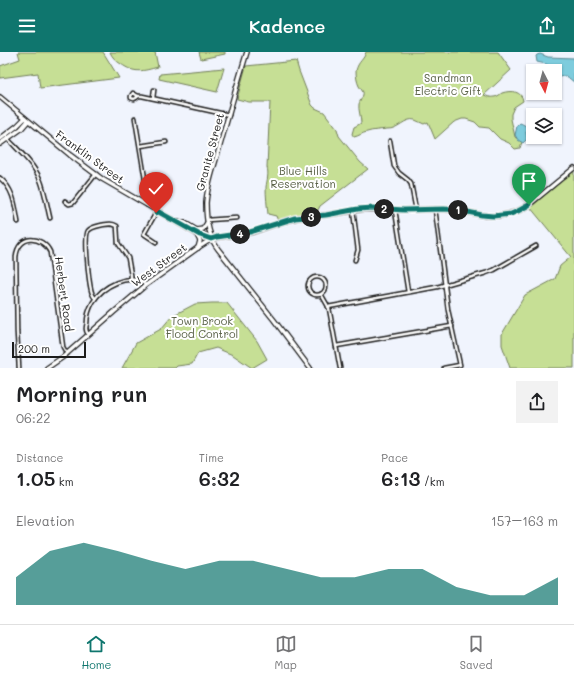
<!DOCTYPE html>
<html lang="en">
<head>
<meta charset="utf-8">
<style>
	:root { --surface:#fff; --page:#f2f2f2; --text:#202124; --muted:#757577; --line:#e0e0e0; --accent:#0f766e }
	body { margin:0; font-family:Mali,sans-serif; background:var(--page); color:var(--text); height:100vh; display:flex; flex-direction:column; font-size:15px; white-space:nowrap }
	* { box-sizing:border-box; margin:0 }
	p { font-size:13px; color:var(--muted) }
	.icon { flex:none; width:22px; height:22px; fill:none; stroke:currentColor; stroke-width:2; stroke-linecap:round; stroke-linejoin:round }
	.map { position:relative; height:316px; overflow:hidden }
	.details { display:flex; flex-direction:column; background:var(--surface); flex:1 }
	.details>* { flex:none }
	.needle { width:26px; rotate:174deg }
	.controls { position:absolute; left:526px; top:12px; display:grid; gap:8px }
	.controls a { display:grid; place-items:center; width:36px; height:36px; border-radius:0px; background:var(--surface); box-shadow:0 1px 3px #0004; font-size:20px }
	.scale { position:absolute; left:12px; bottom:10px; width:74px; box-sizing:border-box; padding-left:4px; border:2px solid #1c1c1c; border-top:0; font-size:11px; line-height:14px; white-space:nowrap; color:#1c1c1c; -webkit-text-stroke:3px #fff; paint-order:stroke }
	.pin { position:absolute; display:grid; place-items:center; width:34px; height:34px; color:#fff; margin:-41px -17px; border-radius:50% 50% 50% 0; rotate:-45deg; box-shadow:0 0 4px #0007 }
	.pin .icon { rotate:45deg }
	.km { position:absolute; width:20px; height:20px; margin:-10px; border-radius:50%; background:#222; color:#fff; font-size:11px; line-height:20px; text-align:center }
	.round { display:grid; place-items:center; flex:none; width:42px; height:42px; border-radius:0px; background:var(--page) }
	.overview { display:flex; align-items:center; justify-content:space-between; height:68px; padding:0 16px }
	h1 { font-size:22px; font-weight:600; line-height:30px }
	.figures { display:grid; grid-template-columns:repeat(3,1fr); gap:6px; height:68px; padding:4px 16px }
	.figures div { display:grid; align-content:center }
	.figures b { font-size:20px; font-weight:600 }
	.figures small { font-size:11px; font-weight:400 }
	.figures p { font-size:11px }
	.chart { height:112px; padding:8px 16px }
	.chart p { display:flex; justify-content:space-between }
	.chart svg { width:100%; height:72px; margin-top:4px; fill:var(--accent); opacity:.7 }
	header { display:flex; justify-content:space-between; align-items:center; height:52px; padding:0 16px; background:var(--accent); color:#fff; font-size:18px; font-weight:600 }
	.dock { display:flex; justify-content:space-around; align-items:center; height:56px; border-top:1px solid var(--line); background:var(--surface); font-size:11px; color:var(--muted) }
	.dock a { display:grid; justify-items:center; gap:2px }
	.dock .active { color:var(--accent) }
	.map>svg:first-child { display:block }
</style>
</head>
<body>
<header><svg class="icon" aria-label="menu" viewBox="0 0 24 24"><path d="M4 6h16M4 12h16M4 18h16"/></svg>Kadence<svg class="icon" aria-label="share" viewBox="0 0 24 24"><path d="M12 15V3M7 8l5-5 5 5M5 13v7h14v-7"/></svg></header>
<div class="map">
<svg width="574" height="316" viewBox="0 0 574 316">
	<rect width="100%" height="100%" fill="#f0f4fd"/>
	<filter id="ink" filterUnits="userSpaceOnUse"><feTurbulence type="fractalNoise" baseFrequency=".025" numOctaves="2"/><feDisplacementMap in="SourceGraphic" scale="8" xChannelSelector="R" yChannelSelector="G"/><feConvolveMatrix kernelMatrix="1 2 1 2 8 2 1 2 1" color-interpolation-filters="sRGB"/></filter>
	<g filter="url(#ink)">
		<g fill="#c6df95" stroke="#717e58">
			<polygon points="18,0 103,0 119,26 40,36 38,21 0,26 0,14 20,7"/>
			<path d="M110,0H155L158,15C143,19 135,22 121,12C116,9 112,5 110,0Z"/>
			<polygon points="199,0 225,0 225,2 201,7"/>
			<path d="M366,0H498L511,18L484,43C487,44 490,46 494,45C497,45 499,43 502,41C511,38 522,39 523,49L514,55L511,62V67L515,85L522,90L520,96L515,97L509,91L500,87L489,76L480,75L475,70L466,67H462L454,70L435,87L428,70L424,72C421,71 418,69 415,68C405,65 398,78 387,77C380,78 373,78 367,80C362,81 359,84 354,85L352,82L354,75L358,73L361,71C361,64 358,58 359,52C360,48 364,44 363,40C362,38 360,36 359,34C357,30 356,24 356,19C358,9 364,8 366,0Z"/>
			<path d="M296,9L299,19L312,53L315,56L324,60L337,77L339,84L360,110L368,117L320,154L316,162L297,163L278,169L276,164L268,162C267,153 266,144 266,135C267,128 269,122 267,115L270,50H249L237,47L246,14Z"/>
			<polygon points="224,16 217,40 159,27 160,22"/>
			<polygon points="574,119 574,316 510,316 502,293 502,282 525,243 555,227 560,214 571,205 530,155"/>
			<polygon points="212,251 227,251 257,289 267,307 252,316 233,303 216,296 198,301 192,312 177,314 175,316 122,316 136,291 161,277 172,264 195,252"/>
		</g>
		<g fill="#7eccdd" stroke="#578690">
			<path d="M540,2L548,5L574,6V30C568,26 567,22 560,25L555,22V19L557,16V15H550L546,12L537,10L536,4L537,3Z"/>
			<path d="M520,71C523,72 528,75 530,78L526,80L527,87L523,91L518,88L515,83L517,74Z"/>
		</g>
		<g fill="none" stroke-linecap="round" stroke-linejoin="round">
			<defs>
				<g id="street">
					<polygon points="133,41 138,44 136,46 134,47 131,46 131,44"/>
					<polyline points="138,44 142,44 229,63"/>
					<polyline points="153,46 154,38"/>
					<polyline points="135,66 148,145 147,153"/>
					<path d="M7,86C19,99 33,111 40,127C45,139 47,154 50,166"/>
					<polyline points="390,89 394,114 399,121 408,128 411,132 416,158"/>
					<polyline points="140,94 166,90"/>
					<path d="M0,126C14,138 15,153 18,170"/>
					<polyline points="65,149 69,152 73,151 96,122"/>
					<polyline points="435,157 448,258 460,313 444,316"/>
					<polyline points="353,158 358,198 355,208"/>
					<polyline points="395,158 408,240"/>
					<polyline points="207,168 237,166"/>
					<polyline points="156,190 144,182 157,159"/>
					<circle cx="317" cy="234" r="9"/>
					<polyline points="321,242 329,256 340,316"/>
					<path d="M95,246C93,244 93,244 92,241C89,233 84,185 88,179C91,175 98,174 102,173C108,172 112,171 117,174L118,191L128,206L131,223V228"/>
					<polyline points="328,255 437,235 486,221 494,218 536,194"/>
					<path d="M88,282C85,278 86,275 87,271C87,263 89,257 93,250C102,235 129,219 146,233"/>
					<polyline points="336,294 452,274"/>
					<path d="M19,316L17,280L16,205C18,182 42,183 50,200L63,295L67,302"/>
				</g>
				<g id="secondary">
					<path d="M247,0C237,32 228,65 219,97C214,115 207,133 206,151C206,167 208,184 218,197L274,268L310,316"/>
					<polyline points="0,45 70,103 102,127 197,182 211,187"/>
					<polyline points="0,87 17,74 25,66"/>
					<polyline points="0,92 21,77 28,69"/>
					<polyline points="177,169 185,171 210,186"/>
					<polyline points="197,178 203,177 207,171"/>
					<polyline points="197,183 200,189 198,196"/>
					<polyline points="47,316 63,305 114,260 146,233 199,195 213,186 253,180 285,169 297,166 326,163 364,157 404,158 443,157 462,159 487,164 498,164 508,162 518,159 529,153 574,116"/>
				</g>
			</defs>
			<use href="#street" stroke="#1c1c1c" stroke-width="5.5"/>
			<use href="#secondary" stroke="#1c1c1c" stroke-width="6"/>
			<use href="#street" stroke="#fff" stroke-width="2.5"/>
			<use href="#secondary" stroke="#fff" stroke-width="3.5"/>
		</g>
	</g>
	<g fill="none" stroke-linecap="round" stroke-linejoin="round" filter="url(#ink)">
		<defs>
			<polyline id="route" points="156,161 157,159 200,183 211,187 217,185 250,180 295,166 326,163 358,157 373,156 404,158 444,157 458,158 482,163 493,164 511,162 518,159 529,153"/>
		</defs>
		<use href="#route" stroke="#fff" stroke-width="8"/>
		<use href="#route" stroke="#0f766e" stroke-width="5"/>
	</g>
	<g text-anchor="middle" stroke-width="4" stroke-linejoin="round" paint-order="stroke">
		<g font-size="11" fill="#586046" stroke="#fff">
			<text x="448" y="30">Sandman<tspan x="448" dy="13">Electric Gift</tspan></text>
			<text x="303" y="123">Blue Hills<tspan x="303" dy="13">Reservation</tspan></text>
			<text x="202" y="273">Town Brook<tspan x="202" dy="13">Flood Control</tspan></text>
		</g>
		<g font-size="11" fill="#1c1c1c" stroke="#fff">
			<text transform="translate(210 100) rotate(-75)" y="4">Granite Street</text>
			<text transform="translate(90 105) rotate(36)" y="4">Franklin Street</text>
			<text transform="translate(159 213) rotate(-36)" y="4">West Street</text>
			<text transform="translate(64 242) rotate(82)" y="4">Herbert Road</text>
		</g>
	</g>
</svg>
<div class="controls">
<a><svg class="needle" viewBox="-14 -14 28 28"><path d="M0-13l5 13h-10z" fill="#e53935"/><path d="M0 13l5-13h-10z" fill="#757577"/></svg></a>
<a><svg class="icon" aria-label="layers" viewBox="0 0 24 24"><path d="M12 4l9 5-9 5-9-5zM3 14l9 5 9-5"/></svg></a>
</div>
<div class="scale">200 m</div>
<div class="pin" style="left:529px;top:153px;background:#1e9e55"><svg class="icon" aria-label="arrive" viewBox="0 0 24 24"><path d="M6 21V4h12l-3 4 3 4H6"/></svg></div>
<div class="pin" style="left:156px;top:161px;background:#d93025"><svg class="icon" aria-label="check" viewBox="0 0 24 24"><path d="M5 12l5 5 9-10"/></svg></div>
<b class="km" style="left:458px;top:158px">1</b>
<b class="km" style="left:384px;top:157px">2</b>
<b class="km" style="left:311px;top:165px">3</b>
<b class="km" style="left:240px;top:182px">4</b>
</div>
<section class="details">
<div class="overview"><div><h1>Morning run</h1><p>06:22</p></div><a class="round"><svg class="icon" aria-label="share" viewBox="0 0 24 24"><path d="M12 15V3M7 8l5-5 5 5M5 13v7h14v-7"/></svg></a></div>
<div class="figures">
<div><p>Distance</p><b>1.05<small> km</small></b></div>
<div><p>Time</p><b>6:32</b></div>
<div><p>Pace</p><b>6:13<small> /km</small></b></div>
</div>
<div class="chart"><p><span>Elevation</span>157–163 m</p>
<svg viewBox="0 0 160 44" preserveAspectRatio="none"><path d="M0 44V27L10 11L20 6L30 11L40 17L50 22L60 17L70 17L80 22L90 27L100 27L110 22L120 22L130 33L140 38L150 38L160 27V44z"/></svg>
</div>
</section>
<nav class="dock">
<a class="active"><svg class="icon" aria-label="home" viewBox="0 0 24 24"><path d="M3 11l9-7 9 7M6 9v11h12V9"/></svg>Home</a>
<a><svg class="icon" aria-label="map" viewBox="0 0 24 24"><path d="M3 6l6-2 6 2 6-2v14l-6 2-6-2-6 2zM9 4v14M15 6v14"/></svg>Map</a>
<a><svg class="icon" aria-label="saved" viewBox="0 0 24 24"><path d="M7 4h10v16l-5-4-5 4z"/></svg>Saved</a>
</nav>
</body>
</html>
